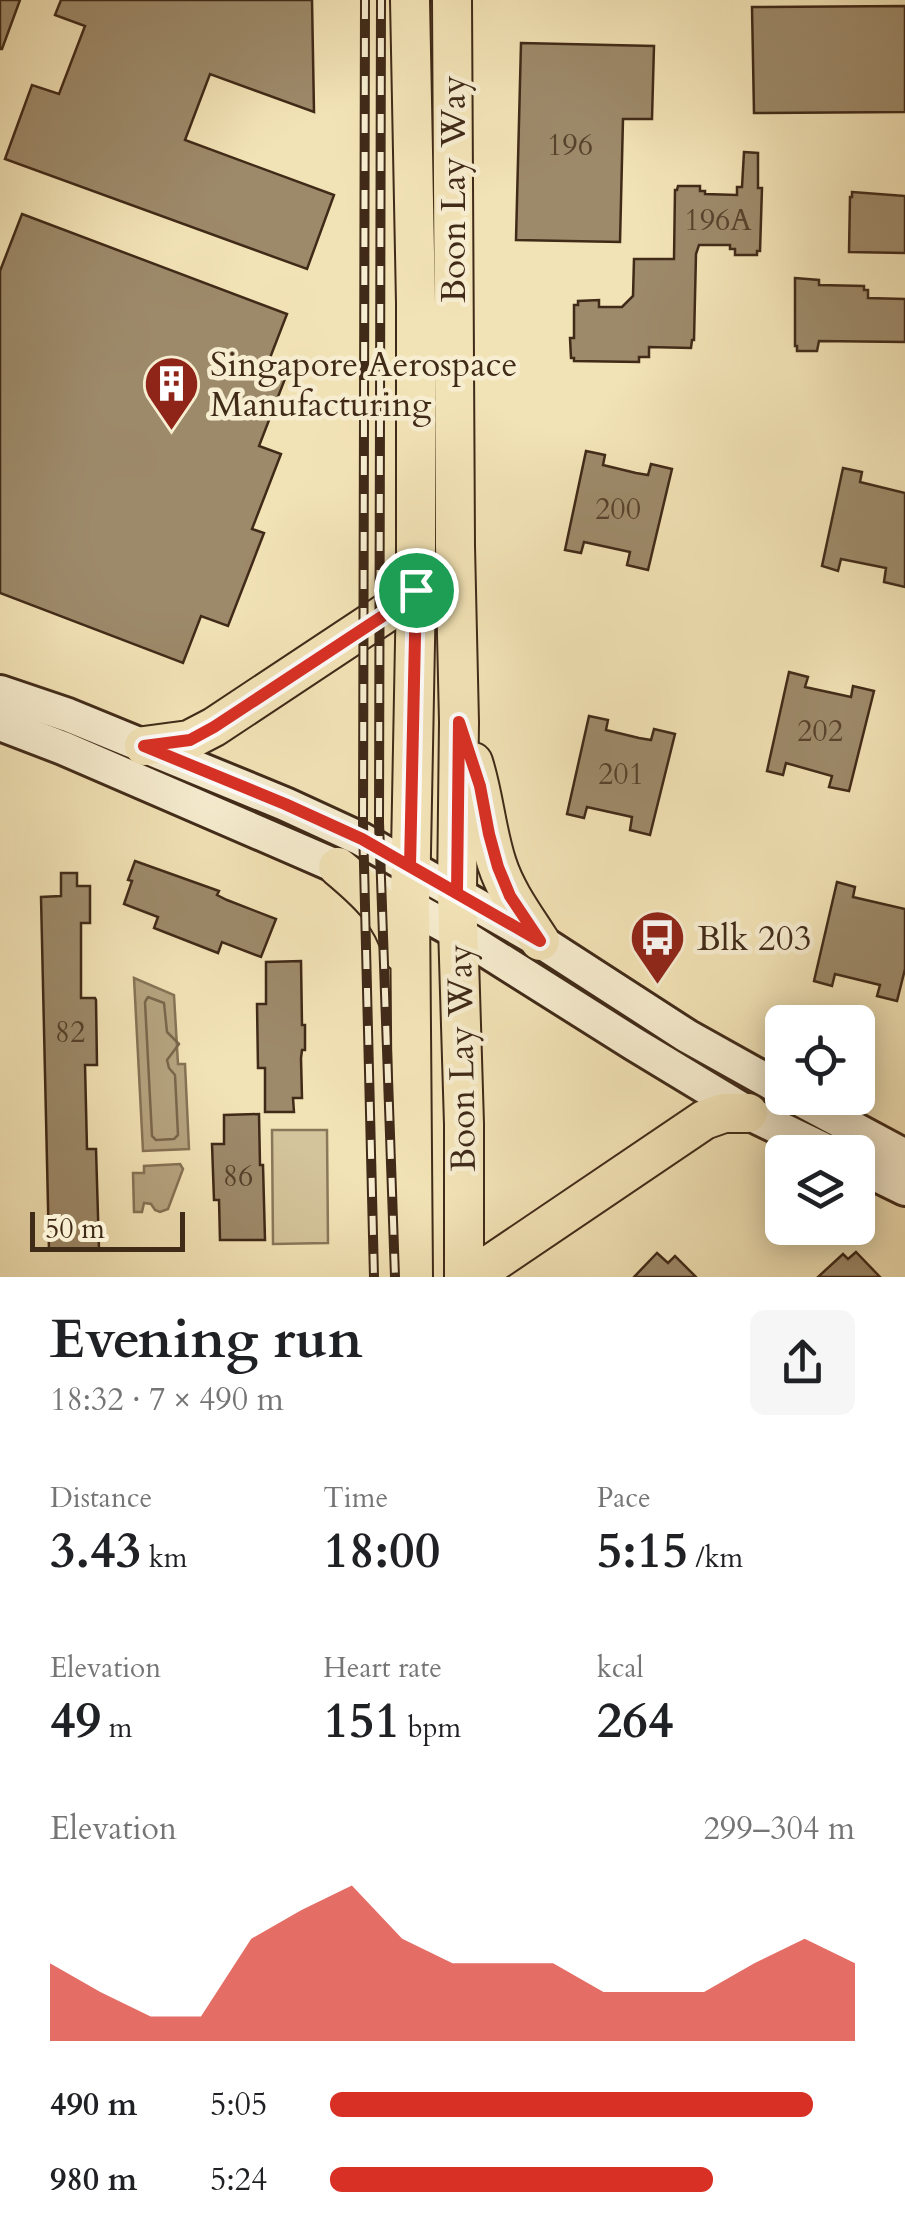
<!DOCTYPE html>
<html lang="en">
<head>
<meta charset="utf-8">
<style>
	:root { --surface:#fff; --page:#f6f6f6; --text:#202124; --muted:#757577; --accent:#d93025 }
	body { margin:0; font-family:Cardo,serif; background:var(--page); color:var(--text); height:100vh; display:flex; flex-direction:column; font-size:38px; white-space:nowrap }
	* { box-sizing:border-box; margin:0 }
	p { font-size:32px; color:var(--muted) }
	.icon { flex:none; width:55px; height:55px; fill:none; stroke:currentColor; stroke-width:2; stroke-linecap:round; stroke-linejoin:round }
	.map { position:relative; height:1277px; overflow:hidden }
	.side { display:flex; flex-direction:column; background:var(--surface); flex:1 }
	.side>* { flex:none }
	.controls { position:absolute; left:765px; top:1005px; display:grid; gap:20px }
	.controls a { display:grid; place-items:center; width:110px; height:110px; border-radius:15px; background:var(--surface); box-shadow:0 5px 25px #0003; font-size:50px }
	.scale { position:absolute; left:30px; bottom:25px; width:155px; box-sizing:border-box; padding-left:10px; border:5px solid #402a18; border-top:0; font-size:28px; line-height:35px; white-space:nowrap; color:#402a18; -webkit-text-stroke:8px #f7edd0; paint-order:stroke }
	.pin { position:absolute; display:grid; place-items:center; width:85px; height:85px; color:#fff; margin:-42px; border:5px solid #fff; border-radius:50%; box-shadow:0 2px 10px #0007 }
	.round { display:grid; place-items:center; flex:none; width:105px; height:105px; border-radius:15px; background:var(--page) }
	.overview { display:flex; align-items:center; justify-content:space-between; height:170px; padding:0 50px }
	h1 { font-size:55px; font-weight:800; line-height:75px }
	.metrics { display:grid; grid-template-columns:repeat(3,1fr); gap:15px; height:170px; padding:10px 50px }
	.metrics div { display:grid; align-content:center }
	.metrics b { font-size:50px; font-weight:800 }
	.metrics small { font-size:28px; font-weight:400 }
	.metrics p { font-size:28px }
	.chart { height:280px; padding:20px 50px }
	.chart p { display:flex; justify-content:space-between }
	.chart svg { width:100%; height:180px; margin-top:10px; fill:var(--accent); opacity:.7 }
	ul { padding:0 50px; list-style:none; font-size:32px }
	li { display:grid; grid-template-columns:160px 120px 1fr; align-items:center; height:75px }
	li i { height:25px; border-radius:12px; background:var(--accent) }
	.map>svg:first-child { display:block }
</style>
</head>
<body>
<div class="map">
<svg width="905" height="1277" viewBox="0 0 905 1277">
	<rect width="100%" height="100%" fill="#f2e3b6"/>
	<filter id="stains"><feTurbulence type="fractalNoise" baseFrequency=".002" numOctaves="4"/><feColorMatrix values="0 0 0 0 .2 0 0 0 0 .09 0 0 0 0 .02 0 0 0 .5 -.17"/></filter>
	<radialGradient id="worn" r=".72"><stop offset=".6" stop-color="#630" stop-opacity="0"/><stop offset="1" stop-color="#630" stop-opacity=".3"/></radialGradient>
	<polygon fill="#d4c49b" stroke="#8a775a" stroke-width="2.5" points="272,1130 327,1130 328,1243 273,1244"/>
	<g fill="#b5a480" stroke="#867356" stroke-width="2.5">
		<polygon points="134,978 174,995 178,1064 185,1064 189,1149 143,1151"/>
		<polygon points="180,1164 183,1169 168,1209 160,1212 155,1210 151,1204 144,1203 142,1212 134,1212 133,1173 144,1173 144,1166"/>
	</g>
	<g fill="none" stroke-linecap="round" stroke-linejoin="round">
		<polygon stroke="#7a674c" stroke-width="2.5" points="148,997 164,1003 167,1032 179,1044 167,1060 169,1068 175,1075 178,1135 174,1139 156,1140 152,1136 145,1002"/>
	</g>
	<g fill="#9d8a6a" stroke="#402a18" stroke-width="2.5">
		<polygon points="0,0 20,0 2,49 0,49"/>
		<polygon points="61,0 312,0 314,112 210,74 185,140 334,195 307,269 5,159 32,85 59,94 85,26 55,15"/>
		<polygon points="905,6 905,112 754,113 752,7"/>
		<polygon points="521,43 654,46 652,119 623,119 620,242 516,240"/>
		<polygon points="744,152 758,153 758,188 762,188 760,251 757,251 757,255 735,255 735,249 730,249 730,245 699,245 696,254 694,340 692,340 691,348 649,347 649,357 639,357 639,362 574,361 574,358 571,358 570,338 574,338 574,305 578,305 578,301 599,300 599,307 622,307 633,296 634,259 674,259 675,190 677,190 678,186 700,186 700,191 705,191 705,194 737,195 737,187 742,187"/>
		<polygon points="852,192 905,196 905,253 849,252 850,197 852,197"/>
		<polygon points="22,214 287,314 268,363 288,371 259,446 281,454 252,529 264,533 228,626 201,616 183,663 0,593 0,271"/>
		<polygon points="795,278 819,280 819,285 864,286 864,290 868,290 868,298 905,299 905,342 819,341 817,351 797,351 797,346 795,346"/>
		<polygon points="586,451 605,455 603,465 636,473 648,475 651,464 672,469 648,570 627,565 630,552 584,542 581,553 565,550"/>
		<polygon points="843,468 862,472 860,482 905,493 905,587 884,582 886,568 841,559 838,571 822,566"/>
		<polygon points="789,672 808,677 805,687 851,697 853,686 874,691 849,791 829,787 832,776 786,763 783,775 767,771"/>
		<polygon points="589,716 608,720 606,730 639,738 651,740 654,729 675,734 650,835 630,830 632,817 587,807 584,818 567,814"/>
		<polygon points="135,861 219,891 217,895 227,900 276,919 261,957 222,942 218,953 154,928 158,917 124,904 132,881 128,880"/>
		<polygon points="61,873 77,873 77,886 90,886 90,923 81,923 81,998 95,998 96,1000 97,1065 85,1065 87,1149 96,1149 99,1249 49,1250 41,897 61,896"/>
		<polygon points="837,882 855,887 853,897 905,909 905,969 897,1001 877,996 880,985 835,974 832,986 814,981"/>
		<polygon points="301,961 302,1025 305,1025 305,1050 302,1050 301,1058 302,1098 293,1098 294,1112 265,1112 265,1068 258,1068 257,1004 266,1004 266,962"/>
		<polygon points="259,1114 260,1165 263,1165 265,1240 220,1240 219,1200 214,1200 212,1144 224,1144 224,1115"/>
		<polygon points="856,1252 880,1277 818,1277 843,1254 848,1259"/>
		<polygon points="657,1253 668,1263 675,1256 696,1277 634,1277"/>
	</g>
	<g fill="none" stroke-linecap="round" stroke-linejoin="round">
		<defs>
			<g id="secondary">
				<polyline points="0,692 68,715 285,804 361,839 540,941 687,1036 782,1089"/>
				<polyline points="0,724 63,748 338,867 458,933 634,1044 748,1113 829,1152"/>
				<polyline points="797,1098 905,1156"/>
				<polyline points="858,1166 905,1189"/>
			</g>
			<g id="primary">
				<polyline points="410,0 416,303 416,590 410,905 413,1277"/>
				<polyline points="452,0 455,546 459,722 457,893 464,1124 464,1277"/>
				<polyline points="144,746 189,740 214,727 398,605 416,590"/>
				<path d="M473,762C484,796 486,831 497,864C506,892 524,916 540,941"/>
				<path d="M338,867C368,892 392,914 403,953"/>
				<polyline points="481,1277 494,1262 704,1120 724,1113 748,1113"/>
			</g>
		</defs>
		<use href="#secondary" stroke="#402a18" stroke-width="38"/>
		<use href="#primary" stroke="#402a18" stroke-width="42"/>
		<use href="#secondary" stroke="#f7edd0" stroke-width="32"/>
		<use href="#primary" stroke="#f2e3b6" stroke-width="38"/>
		<defs>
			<g id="rail">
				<polyline points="365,0 363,824 374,1277"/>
				<polyline points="381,0 379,822 395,1277"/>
			</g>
		</defs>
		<use href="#rail" stroke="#402a18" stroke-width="10"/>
		<use href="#rail" stroke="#f7edd0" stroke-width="6" stroke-dasharray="19" stroke-linecap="butt"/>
	</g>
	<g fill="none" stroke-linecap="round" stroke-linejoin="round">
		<defs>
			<polyline id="route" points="416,590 398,606 214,727 190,740 144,746 285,804 362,839 540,941 510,896 498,867 489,834 480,786 459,722 457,893 410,866 416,590"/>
		</defs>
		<use href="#route" stroke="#fff" stroke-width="20"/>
		<use href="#route" stroke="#d93025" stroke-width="12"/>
	</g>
	<defs>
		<symbol id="building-pin" viewBox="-11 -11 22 30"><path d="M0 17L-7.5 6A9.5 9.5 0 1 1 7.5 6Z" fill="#8f2418" stroke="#f7edd0"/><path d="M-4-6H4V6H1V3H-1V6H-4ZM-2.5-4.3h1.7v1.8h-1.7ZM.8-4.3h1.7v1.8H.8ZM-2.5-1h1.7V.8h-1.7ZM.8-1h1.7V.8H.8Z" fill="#fff"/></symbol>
		<symbol id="bus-pin" viewBox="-11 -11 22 30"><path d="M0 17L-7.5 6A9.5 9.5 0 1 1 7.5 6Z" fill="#8f2418" stroke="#f7edd0"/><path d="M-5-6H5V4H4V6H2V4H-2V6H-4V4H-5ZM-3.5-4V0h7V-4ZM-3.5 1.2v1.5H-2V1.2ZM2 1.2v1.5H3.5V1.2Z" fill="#fff"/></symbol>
	</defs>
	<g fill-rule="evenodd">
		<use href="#building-pin" x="140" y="352" width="63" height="86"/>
		<use href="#bus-pin" x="626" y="906" width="63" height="86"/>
	</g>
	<g text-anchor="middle" stroke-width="9" stroke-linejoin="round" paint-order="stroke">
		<g font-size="30" fill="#57422c">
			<text x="570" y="155">196</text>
			<text x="718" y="230">196A</text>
			<text x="618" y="519">200</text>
			<text x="820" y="741">202</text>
			<text x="621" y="784">201</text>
			<text x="70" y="1042">82</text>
			<text x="238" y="1186">86</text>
		</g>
		<g font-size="35" fill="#402a18" stroke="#f7edd0">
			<text transform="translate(453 189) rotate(-90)" y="12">Boon Lay Way</text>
			<text transform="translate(461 1058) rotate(-91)" y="12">Boon Lay Way</text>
		</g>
		<g font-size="35" fill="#402a18" stroke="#f7edd0" text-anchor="start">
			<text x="210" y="376">Singapore Aerospace<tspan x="210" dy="40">Manufacturing</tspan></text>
			<text x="697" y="950">Blk 203</text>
		</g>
	</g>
	<rect width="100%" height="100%" filter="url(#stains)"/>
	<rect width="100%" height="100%" fill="url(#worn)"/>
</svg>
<div class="controls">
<a><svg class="icon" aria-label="locate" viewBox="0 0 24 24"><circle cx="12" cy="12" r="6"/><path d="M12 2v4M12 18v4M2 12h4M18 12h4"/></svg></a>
<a><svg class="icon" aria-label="layers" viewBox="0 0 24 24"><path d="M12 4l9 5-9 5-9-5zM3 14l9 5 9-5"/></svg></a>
</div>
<div class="scale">50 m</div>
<div class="pin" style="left:416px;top:590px;background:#1e9e55"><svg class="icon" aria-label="arrive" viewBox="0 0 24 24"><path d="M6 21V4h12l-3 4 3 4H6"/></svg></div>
</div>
<section class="side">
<div class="overview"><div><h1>Evening run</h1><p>18:32 · 7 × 490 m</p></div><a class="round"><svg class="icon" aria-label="share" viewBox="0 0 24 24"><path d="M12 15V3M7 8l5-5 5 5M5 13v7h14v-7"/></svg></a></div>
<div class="metrics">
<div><p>Distance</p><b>3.43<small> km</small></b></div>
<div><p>Time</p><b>18:00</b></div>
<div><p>Pace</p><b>5:15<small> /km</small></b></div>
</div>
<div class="metrics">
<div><p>Elevation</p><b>49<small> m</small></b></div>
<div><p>Heart rate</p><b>151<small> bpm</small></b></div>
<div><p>kcal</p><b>264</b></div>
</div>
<div class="chart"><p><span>Elevation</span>299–304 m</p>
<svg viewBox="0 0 160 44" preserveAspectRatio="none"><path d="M0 44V25L10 32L20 38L30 38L40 19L50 12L60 6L70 19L80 25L90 25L100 25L110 32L120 32L130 32L140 25L150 19L160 25V44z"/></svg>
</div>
<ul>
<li><b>490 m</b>5:05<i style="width:92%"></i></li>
<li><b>980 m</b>5:24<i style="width:73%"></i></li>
</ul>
</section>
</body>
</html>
